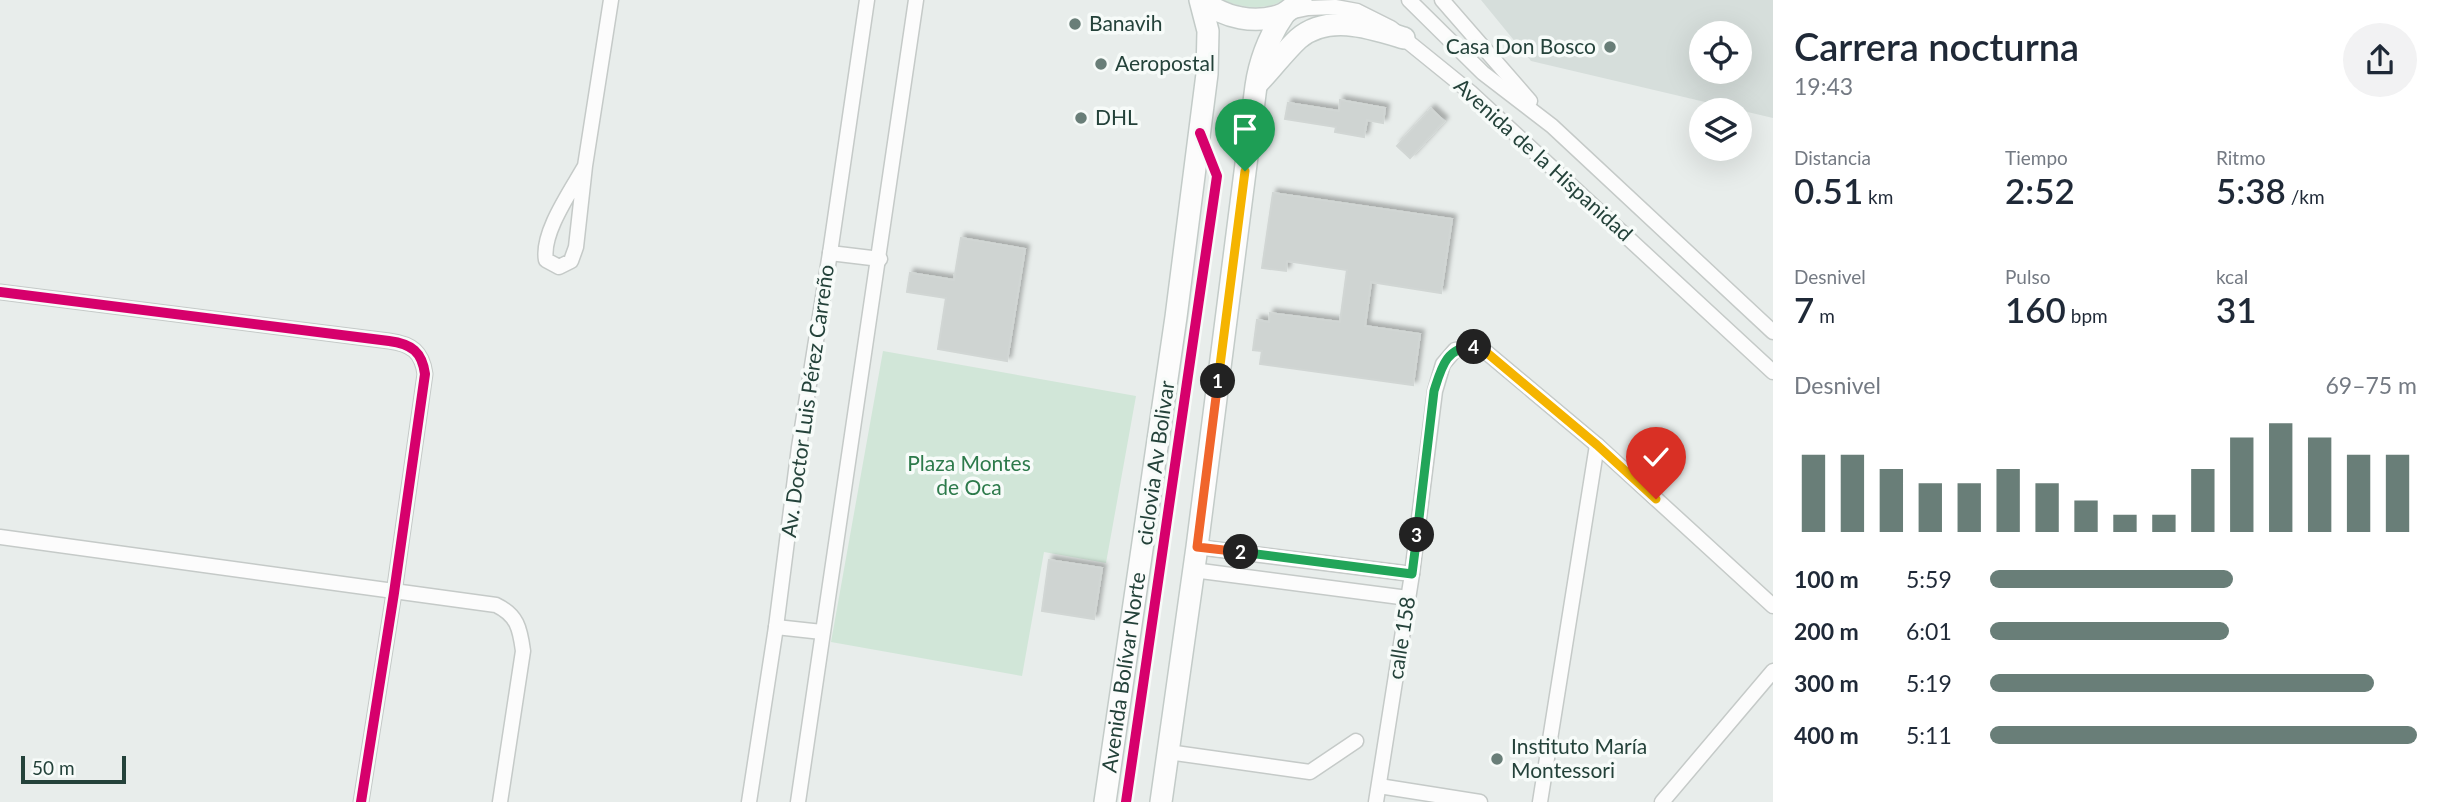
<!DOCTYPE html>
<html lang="es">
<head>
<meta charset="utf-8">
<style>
	:root { --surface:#fff; --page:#f2f2f3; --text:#1f2937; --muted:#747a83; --accent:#697e78 }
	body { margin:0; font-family:Lato,sans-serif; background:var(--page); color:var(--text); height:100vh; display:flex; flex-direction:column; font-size:26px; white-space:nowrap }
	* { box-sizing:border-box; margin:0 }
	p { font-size:23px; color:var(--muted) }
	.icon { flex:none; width:38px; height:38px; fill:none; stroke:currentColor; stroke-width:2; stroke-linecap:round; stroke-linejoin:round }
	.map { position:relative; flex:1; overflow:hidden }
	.drawer { display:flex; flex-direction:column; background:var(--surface); width:665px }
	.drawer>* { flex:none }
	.fabs { position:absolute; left:1689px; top:21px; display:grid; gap:14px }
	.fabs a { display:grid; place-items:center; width:63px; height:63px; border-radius:50%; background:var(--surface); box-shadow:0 7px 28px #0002; font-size:35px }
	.scale { position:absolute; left:21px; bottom:18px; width:105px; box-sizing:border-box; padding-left:7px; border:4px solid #24423a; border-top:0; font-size:19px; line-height:24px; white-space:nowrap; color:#24423a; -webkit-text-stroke:5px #f7fbf9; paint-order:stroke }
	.pin { position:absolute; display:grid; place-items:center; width:60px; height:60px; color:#fff; margin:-72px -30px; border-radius:50% 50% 50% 0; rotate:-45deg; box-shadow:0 0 7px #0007 }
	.pin .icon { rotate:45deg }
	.km { position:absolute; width:35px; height:35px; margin:-18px; border-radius:50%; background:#222; color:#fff; font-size:19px; line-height:35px; text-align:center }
	.round { display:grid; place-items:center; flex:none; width:74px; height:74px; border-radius:37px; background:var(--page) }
	.headline { display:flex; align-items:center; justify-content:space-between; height:119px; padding:0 21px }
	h1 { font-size:38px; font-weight:600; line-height:52px }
	.stats { display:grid; grid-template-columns:repeat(3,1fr); gap:10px; height:119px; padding:7px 21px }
	.stats div { display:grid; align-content:center }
	.stats b { font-size:35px; font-weight:600 }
	.stats small { font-size:19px; font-weight:400 }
	.stats p { font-size:19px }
	.chart { height:196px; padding:14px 21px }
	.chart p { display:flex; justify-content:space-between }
	.chart svg { width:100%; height:126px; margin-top:7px; stroke:var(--accent); stroke-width:6 }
	ul { padding:0 21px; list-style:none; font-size:23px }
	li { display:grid; grid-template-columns:112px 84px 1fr; align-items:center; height:52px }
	li i { height:18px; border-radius:9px; background:var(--accent) }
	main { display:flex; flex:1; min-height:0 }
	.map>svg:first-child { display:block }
</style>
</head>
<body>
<main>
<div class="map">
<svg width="1773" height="802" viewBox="0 0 1773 802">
	<defs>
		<filter id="shadow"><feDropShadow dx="4" dy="-4" stdDeviation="2" flood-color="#0004"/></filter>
	</defs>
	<rect width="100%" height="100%" fill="#e8edeb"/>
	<path fill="#d6dedb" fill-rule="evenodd" d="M1481,0H1773V118L1531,61ZM1701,33H1740V72H1701Z"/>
	<g fill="#d1e6d8">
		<path d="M1223,0H1284C1265,11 1242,8 1223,0Z"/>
		<polygon points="883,351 1136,396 1106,563 1044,552 1022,676 831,642"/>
	</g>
	<g fill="#cfd4d2" stroke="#d1d6d4" stroke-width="2" filter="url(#shadow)">
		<polygon points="1340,100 1385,108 1383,123 1367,120 1364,137 1335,132 1336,127 1285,119 1288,103 1339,111"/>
		<polygon points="1431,109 1444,121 1410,158 1397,146"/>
		<polygon points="1273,193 1452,219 1441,293 1371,282 1365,326 1420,334 1413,385 1260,364 1262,351 1253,350 1257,320 1269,322 1270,313 1340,322 1347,270 1287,261 1286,271 1262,268"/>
		<polygon points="961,238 1025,249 1007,361 938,349 946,298 907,292 910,273 954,280"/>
		<polygon points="1049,560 1102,568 1094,619 1042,611"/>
	</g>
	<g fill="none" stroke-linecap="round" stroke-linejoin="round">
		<defs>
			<g id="minor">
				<polyline points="1409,0 1483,73 1552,126 1773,332"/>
				<polyline points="1442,0 1530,101"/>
				<polyline points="1289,12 1308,8 1335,7 1357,11 1391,28 1470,92 1773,372"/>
				<path d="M585,166C571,191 541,233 546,260L559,267L571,261L576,247L585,166L611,0"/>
				<polyline points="830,253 880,259"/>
				<path d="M0,292L389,341C412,344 422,352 425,374L394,593L361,802"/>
				<path d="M0,537L496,605C517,615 520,628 523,651L500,802"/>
				<polyline points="1197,547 1412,574"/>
				<polyline points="1193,570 1408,598"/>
				<polyline points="776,627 822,632"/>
				<polyline points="1168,752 1310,772 1356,741"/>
				<polyline points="1379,786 1480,802"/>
				<polyline points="749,802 776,627 799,447 830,253 867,0"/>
				<polyline points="798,802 916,0"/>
				<polyline points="1376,802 1412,574 1435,391 1443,364 1455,350 1471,347 1486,352 1597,445 1773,606"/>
				<polyline points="1540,802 1597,445"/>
				<polyline points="1662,802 1773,671"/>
			</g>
			<g id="secondary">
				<path d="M1202,0C1224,18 1256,25 1283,14C1289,11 1295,5 1301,0"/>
				<path d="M1257,84C1271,70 1283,53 1298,39C1328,13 1371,28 1404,38"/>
				<path id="s1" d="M1105,802L1176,317L1207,74L1208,31L1200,0"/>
				<path d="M1161,802L1197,547L1256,86C1260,59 1269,36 1285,13"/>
			</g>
		</defs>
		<use href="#minor" stroke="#c5cac8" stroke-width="17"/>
		<use href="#secondary" stroke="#c3cbc8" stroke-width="24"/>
		<use href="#minor" stroke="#fcfcfc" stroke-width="14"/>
		<use href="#secondary" stroke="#fcfcfc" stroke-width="21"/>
		<defs>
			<g id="cycleway">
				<path d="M0,292L389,341C412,344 422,352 425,374L394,593L361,802"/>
				<polyline points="1126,802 1217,176 1200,133"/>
			</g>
		</defs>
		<use href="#cycleway" stroke="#f7fbf9" stroke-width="15"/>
		<use href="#cycleway" stroke="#d6006c" stroke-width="10"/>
	</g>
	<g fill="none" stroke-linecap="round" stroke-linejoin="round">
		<defs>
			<polyline id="split-1" points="1218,381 1245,171"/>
			<polyline id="split-2" points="1218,381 1197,547 1241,552"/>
			<polyline id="split-3" points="1241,552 1412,574 1417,535"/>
			<path id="split-4" d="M1417,535L1434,391C1441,369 1446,346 1474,347"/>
			<polyline id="split-5" points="1474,347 1486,352 1597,445 1656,499"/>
		</defs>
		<use href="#split-1" stroke="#fff" stroke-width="14"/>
		<use href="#split-2" stroke="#fff" stroke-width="14"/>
		<use href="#split-3" stroke="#fff" stroke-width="14"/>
		<use href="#split-4" stroke="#fff" stroke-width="14"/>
		<use href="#split-5" stroke="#fff" stroke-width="14"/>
		<use href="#split-1" stroke="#f5b400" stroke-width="9"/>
		<use href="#split-2" stroke="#f0652b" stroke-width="9"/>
		<use href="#split-3" stroke="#22a559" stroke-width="9"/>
		<use href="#split-4" stroke="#22a559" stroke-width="9"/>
		<use href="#split-5" stroke="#f5b400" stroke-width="9"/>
	</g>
	<g fill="#697e78" stroke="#f7fbf9" stroke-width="2.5">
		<circle cx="1075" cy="24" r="7"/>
		<circle cx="1610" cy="47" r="7"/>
		<circle cx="1101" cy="64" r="7"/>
		<circle cx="1081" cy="118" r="7"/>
		<circle cx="1497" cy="759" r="7"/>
	</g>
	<g text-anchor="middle" stroke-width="7" stroke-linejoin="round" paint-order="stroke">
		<g font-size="21" fill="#24423a" stroke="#f7fbf9" text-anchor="start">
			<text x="1089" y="31">Banavih</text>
			<text x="1596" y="54" text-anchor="end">Casa Don Bosco</text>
			<text x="1115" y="71">Aeropostal</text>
			<text x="1095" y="125">DHL</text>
			<text x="1511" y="754">Instituto María<tspan x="1511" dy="24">Montessori</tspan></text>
		</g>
		<g font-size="21" fill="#24423a" stroke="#f7fbf9">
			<text transform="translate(1543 160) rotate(42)" y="7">Avenida de la Hispanidad</text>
			<text transform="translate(808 401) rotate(-82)" y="7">Av. Doctor Luis Pérez Carreño</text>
			<text transform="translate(1156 463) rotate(-82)" y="7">ciclovia Av Bolivar</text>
			<text transform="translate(1402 638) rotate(-81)" y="7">calle 158</text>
			<text dy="7" stroke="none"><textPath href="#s1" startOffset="131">Avenida Bolívar Norte</textPath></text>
		</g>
		<g font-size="21" fill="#2d7a4b" stroke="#f7fbf9">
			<text x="969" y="471">Plaza Montes<tspan x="969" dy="24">de Oca</tspan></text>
		</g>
	</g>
</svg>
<div class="fabs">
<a><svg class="icon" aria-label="locate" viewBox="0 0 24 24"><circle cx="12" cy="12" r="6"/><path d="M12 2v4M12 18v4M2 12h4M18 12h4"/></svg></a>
<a><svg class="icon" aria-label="layers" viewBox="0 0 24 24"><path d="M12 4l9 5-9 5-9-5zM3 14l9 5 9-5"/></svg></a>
</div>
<div class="scale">50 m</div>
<div class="pin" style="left:1245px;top:171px;background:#1e9e55"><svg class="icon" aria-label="arrive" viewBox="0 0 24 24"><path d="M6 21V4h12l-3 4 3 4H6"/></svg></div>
<div class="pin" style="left:1656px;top:499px;background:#d93025"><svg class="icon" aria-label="check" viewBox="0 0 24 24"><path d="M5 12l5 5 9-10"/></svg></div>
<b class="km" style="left:1218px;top:381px">1</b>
<b class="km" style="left:1241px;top:552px">2</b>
<b class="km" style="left:1417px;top:535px">3</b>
<b class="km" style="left:1474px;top:347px">4</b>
</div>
<section class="drawer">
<div class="headline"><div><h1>Carrera nocturna</h1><p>19:43</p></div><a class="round"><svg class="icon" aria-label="share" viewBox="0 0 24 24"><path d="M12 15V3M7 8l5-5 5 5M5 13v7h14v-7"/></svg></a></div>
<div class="stats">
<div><p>Distancia</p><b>0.51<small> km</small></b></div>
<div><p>Tiempo</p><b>2:52</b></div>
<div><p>Ritmo</p><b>5:38<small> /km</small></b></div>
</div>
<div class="stats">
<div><p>Desnivel</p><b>7<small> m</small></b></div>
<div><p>Pulso</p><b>160<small> bpm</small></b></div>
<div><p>kcal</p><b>31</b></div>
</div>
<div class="chart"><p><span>Desnivel</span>69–75 m</p>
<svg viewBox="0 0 160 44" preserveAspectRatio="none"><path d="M5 44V17M15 44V17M25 44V22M35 44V27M45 44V27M55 44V22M65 44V27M75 44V33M85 44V38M95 44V38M105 44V22M115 44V11M125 44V6M135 44V11M145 44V17M155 44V17"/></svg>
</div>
<ul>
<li><b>100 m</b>5:59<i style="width:57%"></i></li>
<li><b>200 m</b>6:01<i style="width:56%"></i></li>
<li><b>300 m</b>5:19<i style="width:90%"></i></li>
<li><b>400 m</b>5:11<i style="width:100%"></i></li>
</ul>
</section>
</main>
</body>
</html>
